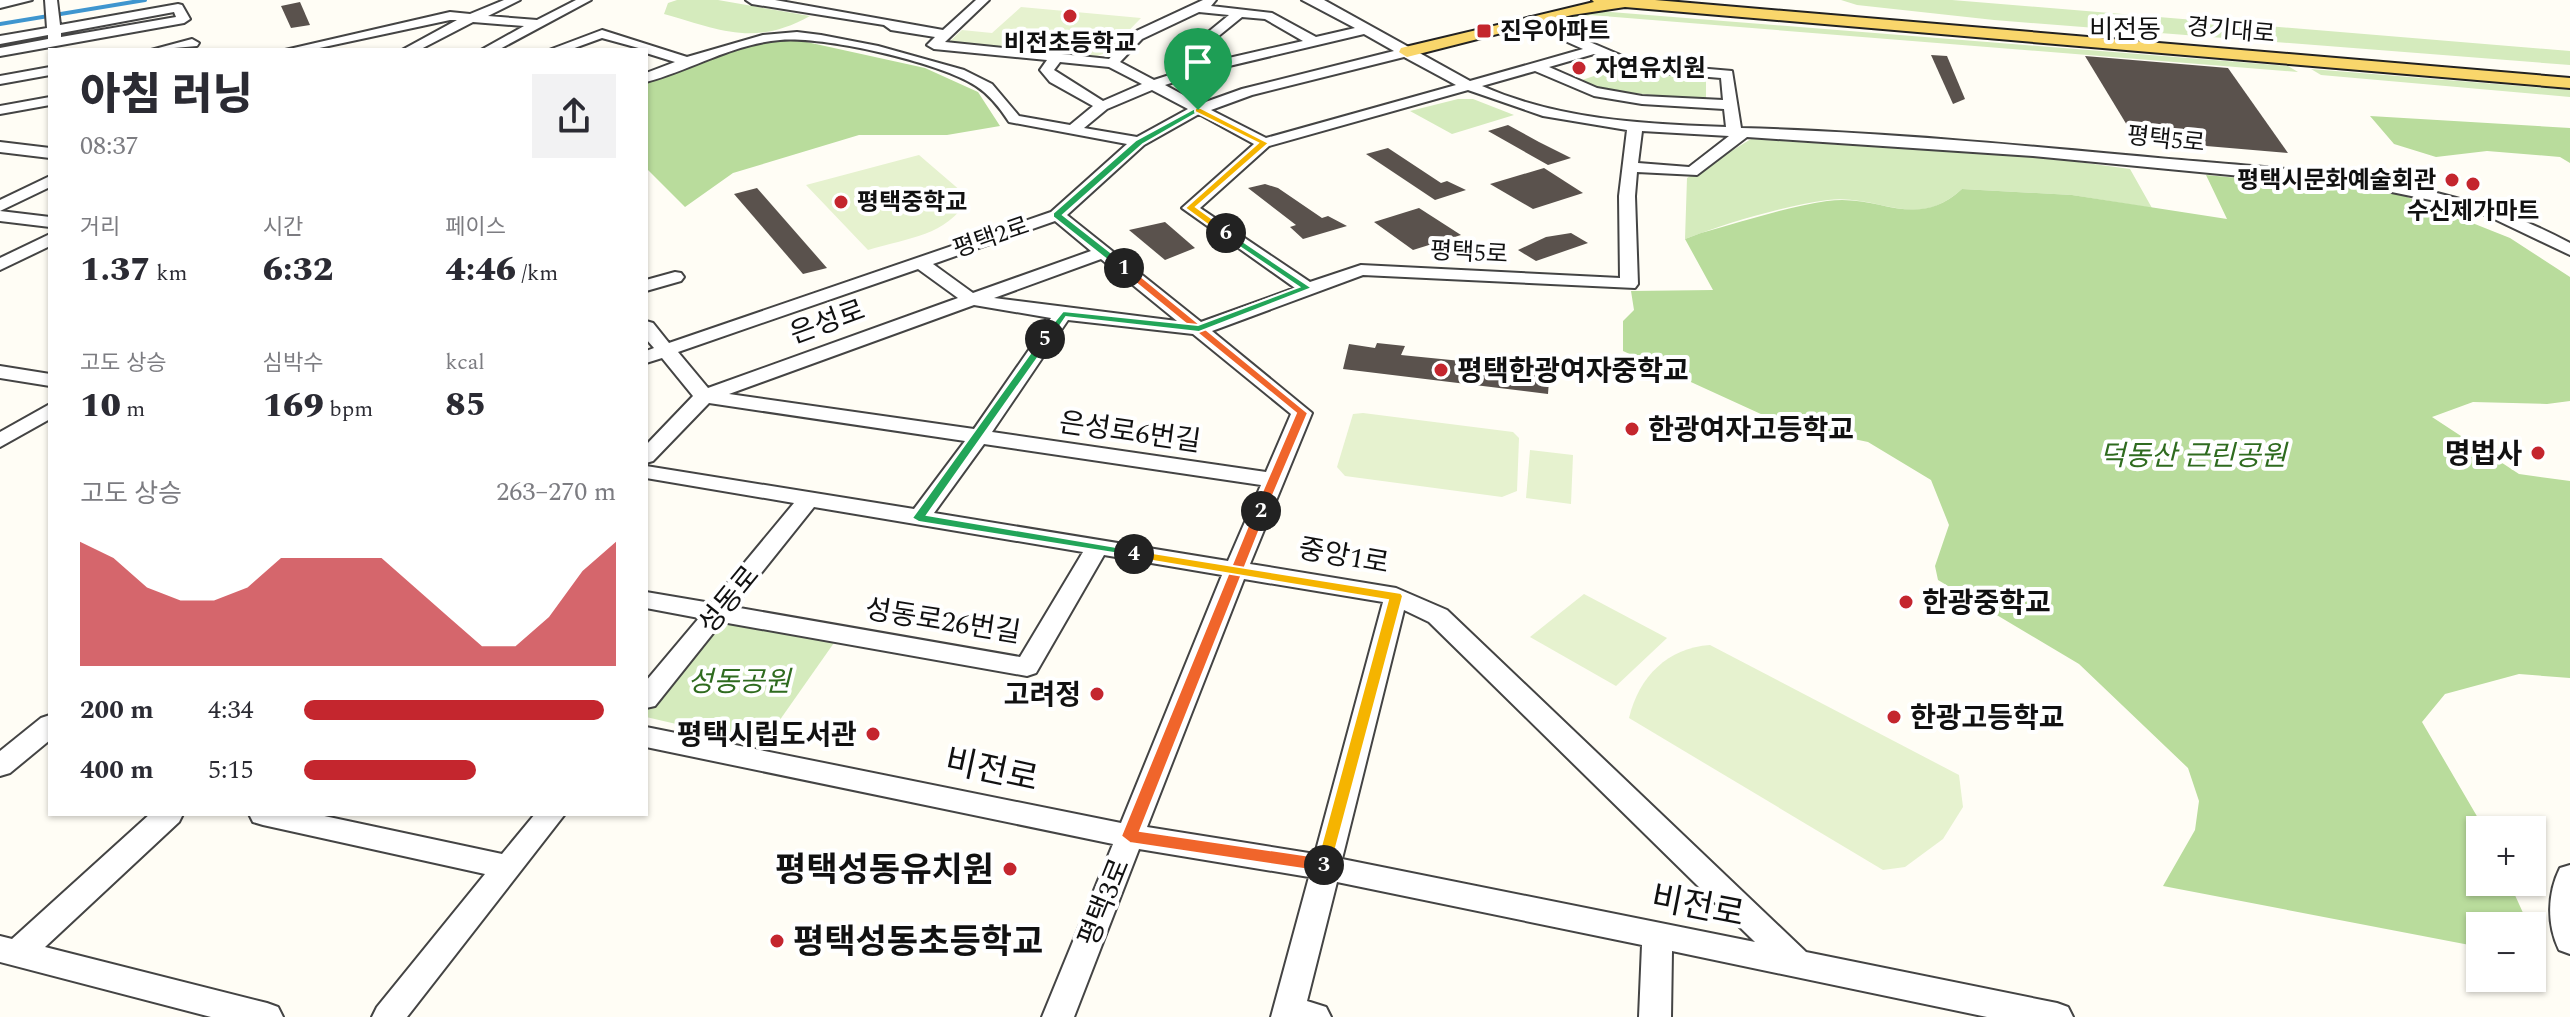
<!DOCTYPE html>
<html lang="ko">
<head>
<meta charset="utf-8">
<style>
	:root { --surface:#fff; --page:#f2f2f3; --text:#2b2b33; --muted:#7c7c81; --accent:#c4262e }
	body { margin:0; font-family:Spectral,"Noto Sans KR",serif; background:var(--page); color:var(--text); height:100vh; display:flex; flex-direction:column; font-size:30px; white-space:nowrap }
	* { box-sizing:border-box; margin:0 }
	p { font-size:26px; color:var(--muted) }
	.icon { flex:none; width:44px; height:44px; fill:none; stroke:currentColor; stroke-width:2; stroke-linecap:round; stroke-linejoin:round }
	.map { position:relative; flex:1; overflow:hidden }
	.sheet { position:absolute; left:48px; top:48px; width:600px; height:768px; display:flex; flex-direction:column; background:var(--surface); border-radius:0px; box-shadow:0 2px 6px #0004 }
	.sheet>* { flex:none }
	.fabs { position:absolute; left:2466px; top:816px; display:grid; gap:16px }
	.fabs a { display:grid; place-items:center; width:80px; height:80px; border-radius:0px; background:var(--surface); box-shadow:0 2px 6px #0004; font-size:40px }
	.pin { position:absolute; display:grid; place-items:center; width:68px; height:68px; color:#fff; margin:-82px -34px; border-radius:50% 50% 50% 0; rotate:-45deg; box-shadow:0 0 8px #0007 }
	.pin .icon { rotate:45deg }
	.km { position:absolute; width:40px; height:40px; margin:-20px; border-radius:50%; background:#222; color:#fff; font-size:22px; line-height:40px; text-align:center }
	.round { display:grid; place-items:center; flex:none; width:84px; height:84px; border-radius:0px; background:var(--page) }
	.head { display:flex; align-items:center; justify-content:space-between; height:136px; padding:0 32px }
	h1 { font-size:44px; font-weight:800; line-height:60px }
	.metrics { display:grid; grid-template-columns:repeat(3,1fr); gap:12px; height:136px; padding:8px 32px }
	.metrics div { display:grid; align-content:center }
	.metrics b { font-size:34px; font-weight:800 }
	.metrics small { font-size:22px; font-weight:400 }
	.metrics p { font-size:22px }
	.chart { height:224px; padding:16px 32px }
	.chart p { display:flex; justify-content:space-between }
	.chart svg { width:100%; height:144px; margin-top:8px; fill:var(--accent); opacity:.7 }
	ul { padding:0 32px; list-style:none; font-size:26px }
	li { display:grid; grid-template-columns:128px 96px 1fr; align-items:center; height:60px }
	li i { height:20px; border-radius:10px; background:var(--accent) }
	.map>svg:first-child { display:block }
</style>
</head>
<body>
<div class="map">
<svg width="2570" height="1017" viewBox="0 0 2570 1017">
	<rect width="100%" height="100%" fill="#fffdf5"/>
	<g fill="#d5ebbd">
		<path d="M677,0H718L810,16C754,47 721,30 664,14L668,3Z"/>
		<polygon points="1841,0 1952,0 2570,51 2570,65 1994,20 1857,5"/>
		<polygon points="1598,11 2288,66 2298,72 1590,15 1552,24 1546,21"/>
		<polygon points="1621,67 1706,76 1706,100 1602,90 1579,81"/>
		<polygon points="2311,69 2570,90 2570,97 2321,75"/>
		<polygon points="1458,99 1473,99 1514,115 1452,134 1410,111"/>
		<path d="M1751,139L2042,157L2130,169L2152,208L2072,195L1962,189C1915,232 1881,194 1828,200C1783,206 1727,223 1685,239L1687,178Z"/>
		<polygon points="716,620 836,640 763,744 646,717 646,707"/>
	</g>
	<g fill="#b9dc9c">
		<polygon points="793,39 925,68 978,92 1000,126 947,135 859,135 733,173 685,207 646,168 646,83 741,47"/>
		<polygon points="2370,116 2570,128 2570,163 2560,157 2487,151 2436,157 2394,144"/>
		<path d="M2206,175L2397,193L2510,238L2570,277V401L2547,404L2473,402L2432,417L2519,474L2570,481V678L2519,674L2445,694L2422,722L2485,830H2480V882H2509L2529,926H2480V947L2163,886L2195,830L2199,801L2188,768L2079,664L1938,580L1935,566L1949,525L1931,480L1868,442L1783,424L1623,351V321L1634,310L1631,291L1713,290L1685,239L1701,233C1742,222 1785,207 1827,201C1880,193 1915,232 1962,189L2072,195L2227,219Z"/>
	</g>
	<g fill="#e6f2cf">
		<polygon points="1021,7 1141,18 1108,52 1097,56 949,42 962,30 992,33"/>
		<path d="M919,155L969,198C945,237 910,237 868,250L806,185Z"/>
		<polygon points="1363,413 1513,432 1519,438 1517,491 1502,497 1345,476 1337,467 1353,414"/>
		<polygon points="1530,450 1573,455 1571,504 1526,498"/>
		<polygon points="1584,594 1667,638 1616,686 1530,637"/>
		<path d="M1710,645L1959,775L1963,807L1943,839L1905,867L1883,870L1629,718C1639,676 1668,648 1710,645Z"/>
	</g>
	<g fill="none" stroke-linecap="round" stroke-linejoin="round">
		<polyline stroke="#3f96cf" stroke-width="4" points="0,24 145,0"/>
	</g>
	<g fill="#5a524d">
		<polygon points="300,2 310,25 291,28 281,6"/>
		<polygon points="1931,55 1947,56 1965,99 1953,104"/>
		<polygon points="2085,56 2228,68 2288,153 2136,140"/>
		<polygon points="1508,125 1539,142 1571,158 1548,165 1488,131"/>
		<polygon points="1388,148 1441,183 1447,181 1466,190 1435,200 1366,154"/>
		<polygon points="1544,168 1583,193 1533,209 1490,184"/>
		<polygon points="1265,184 1278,188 1322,218 1328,216 1347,226 1303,239 1290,227 1296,225 1248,188"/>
		<polygon points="757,188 827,268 803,274 734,194"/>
		<polygon points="1419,208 1461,235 1413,250 1374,222"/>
		<polygon points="1165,222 1195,248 1165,260 1129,230"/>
		<polygon points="1571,233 1588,243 1536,261 1518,250 1546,237"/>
		<polygon points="1377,343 1405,346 1401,355 1471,362 1471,367 1501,371 1502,366 1522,369 1523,363 1550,367 1548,394 1343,369 1349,344 1375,348"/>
	</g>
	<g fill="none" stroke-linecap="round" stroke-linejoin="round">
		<defs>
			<g id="minor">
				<polygon points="0,0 32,0 0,8"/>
				<path d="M45,0H57L60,25L178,4L182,5L190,19L184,23L0,56V48L48,39V35L0,44V36L47,28ZM174,12L176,17L61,37V33Z"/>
				<polygon points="504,0 520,0 488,16 537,20 576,0 591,0 498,50 481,50 524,26 473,22 419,50 402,50 457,20 450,20 310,50 285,50 450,12 470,14"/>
				<path d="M746,0H775L943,30L976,0H989L945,42L1109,59L1132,33L1203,0H1216L1211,6L1272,13L1316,37L1355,28L1302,0H1324L1470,81L1583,49L1527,24V18L1531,17L1639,63L1732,71L1741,128C1880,132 2019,145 2158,158C2299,171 2443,174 2570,243V255L2488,216L2450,204L2377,189L2033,156L1747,137L1697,175L1637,172L1635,196L1638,284L1635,288L1363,275L1212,331L1312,413L1250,564L1396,588L1447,610L1806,952L2057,1003L2068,1007L2073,1017H1987L1672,951L1671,1017H1639L1642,945L1337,882L1307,1001L1326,1007L1331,1017H1271L1309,877L1139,849L1074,1017H1042L1113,844L646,747V727L1121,823L1222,575L1104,555L1036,673L1027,676L722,622L655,706L646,708V681L699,618L646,608V592L711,603L794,503L646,478V466L914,509L965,441L709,403L653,461L646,463V445L693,396L662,358L646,363V351L654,348L646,339V321L653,323L669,343L1051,212L1127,144L1009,122C1000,108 990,95 976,86C939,62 824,36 780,40C732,44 691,70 646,82V73L675,62L646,53V50L602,38L569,50H549L602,30L687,57L763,35L797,32L821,35L878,46L964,70L992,84L1019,116L1070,125L1093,106L1050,82L1040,70L1047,60L934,49L927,45L935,37L891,30L884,25L752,4ZM1199,12L1229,15L1185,51L1187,60L1194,67L1154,80L1120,62L1142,39ZM1242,17L1265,19L1303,41L1207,63L1199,52ZM1364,34L1394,51L1242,89L1200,104L1165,85L1208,71ZM1594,54L1638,71L1721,78L1723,100L1642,96L1597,88L1549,67ZM1404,57L1456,85L1266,138L1211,110L1252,95ZM1060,62L1109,67L1142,84L1103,101L1054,70ZM1535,71L1594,96L1642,104L1724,109L1726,127C1644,124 1559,120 1482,86ZM1152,90L1188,109L1137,137L1084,128L1107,109ZM1468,90L1543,116L1627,130L1619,196L1620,278L1361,265L1310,282L1200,208L1269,146ZM1199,114L1254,144L1182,208L1295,288L1201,322L1067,215L1144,145ZM1642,131L1729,136L1689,167L1638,163ZM1055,221L1091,251L973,293L933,264ZM1101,259L1177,321L994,298ZM918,269L958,298L708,388L678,352ZM974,305L1051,318L974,429L729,394ZM1068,320L1193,334L1291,414L1266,472L992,432ZM984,444L1261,485L1228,561L934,513ZM814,507L1083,552L1020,657L734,607ZM1244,579L1383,602L1315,854L1147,827ZM1404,610L1429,622L1755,942L1342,859Z"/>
				<polygon points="192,39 199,43 197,46 151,50"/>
				<polygon points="50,67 50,75 0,84 0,76"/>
				<polygon points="50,97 50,105 0,114 0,106"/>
				<polygon points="0,142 50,148 50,158 0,152"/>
				<polygon points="50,176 50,187 0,211 0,200"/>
				<polygon points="0,211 50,217 50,227 0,221"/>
				<polygon points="50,234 50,246 0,270 0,258"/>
				<polygon points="675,272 681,273 684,277 681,281 646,291 646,280"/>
				<polygon points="0,366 50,374 50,386 0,378"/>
				<polygon points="50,404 50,419 0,447 0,432"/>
				<polygon points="50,715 50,740 10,773 0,776 0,751 41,718"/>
				<polygon points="150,814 183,814 179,822 45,947 267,1003 278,1007 283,1017 211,1017 0,962 0,936 12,939"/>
				<polygon points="249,814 315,814 502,854 535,814 565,814 407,1017 372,1017 377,1007 485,874 263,825 253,822"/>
				<path d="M2570,865V954L2559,950C2547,925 2547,894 2560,868Z"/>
			</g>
			<polygon id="major" points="1592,0 1655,0 2570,78 2570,88 1625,7 1572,15 1407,57 1399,52 1401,48 1594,2"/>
		</defs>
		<use href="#minor" stroke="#444" stroke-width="4"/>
		<use href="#major" stroke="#222" stroke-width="4"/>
		<use href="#minor" fill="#fff" fill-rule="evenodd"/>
		<use href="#major" fill="#f9d66b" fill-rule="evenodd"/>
	</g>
	<polygon fill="#22a559" stroke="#fff" stroke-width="2" points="1195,108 1202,110 1143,144 1063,215 1127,265 1127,270 1120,270 1053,217 1053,213 1136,140"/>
	<polygon fill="#f0652b" stroke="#fff" stroke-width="2" points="1120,265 1127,265 1308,413 1265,514 1254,511 1296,413 1120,270"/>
	<polygon fill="#f0652b" stroke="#fff" stroke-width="2" points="1261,507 1267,511 1140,831 1324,858 1333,865 1324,872 1130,843 1121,836 1254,511"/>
	<polygon fill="#f5b400" stroke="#fff" stroke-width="2" points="1134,550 1401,593 1403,596 1330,870 1318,870 1316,865 1388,600 1129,557 1127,554"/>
	<polygon fill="#22a559" stroke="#fff" stroke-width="2" points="1045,336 1051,339 927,515 1134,550 1141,554 1139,557 919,522 912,518 1042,337"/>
	<polygon fill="#22a559" stroke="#fff" stroke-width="2" points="1226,230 1312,288 1199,332 1066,317 1049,342 1040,339 1063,311 1198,325 1299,287 1222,235"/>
	<polygon fill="#f5b400" stroke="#fff" stroke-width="2" points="1195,108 1201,108 1269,143 1196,207 1229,231 1229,235 1222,235 1185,208 1258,143 1195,112"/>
	<g fill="#c4262e" stroke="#fff" stroke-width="3">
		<circle cx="1070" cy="16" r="8"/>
		<rect x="1476" y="23" width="16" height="16" rx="4"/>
		<circle cx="1579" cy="68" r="8"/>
		<circle cx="2452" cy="180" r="8"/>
		<circle cx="2473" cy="184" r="8"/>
		<circle cx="841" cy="202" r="8"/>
		<circle cx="1441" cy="370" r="8"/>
		<circle cx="1632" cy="429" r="8"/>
		<circle cx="2538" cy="453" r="8"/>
		<circle cx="1906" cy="602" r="8"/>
		<circle cx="1097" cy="694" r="8"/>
		<circle cx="1894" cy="717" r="8"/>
		<circle cx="873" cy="734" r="8"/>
		<circle cx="1010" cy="869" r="8"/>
		<circle cx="777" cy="941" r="8"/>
	</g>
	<g text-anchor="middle" stroke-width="8" stroke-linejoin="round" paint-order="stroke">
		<g font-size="24" fill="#111" stroke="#fff">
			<text transform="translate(2231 30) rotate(5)" y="8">경기대로</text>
			<text transform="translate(2166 139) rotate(6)" y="8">평택5로</text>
			<text transform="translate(991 237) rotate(-19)" y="8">평택2로</text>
			<text transform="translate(1469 252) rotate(3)" y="8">평택5로</text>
		</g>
		<g font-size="24" font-weight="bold" fill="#111" stroke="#fff" text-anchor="start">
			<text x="1500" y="39">진우아파트</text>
			<text x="1070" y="51" text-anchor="middle">비전초등학교</text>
			<text x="1595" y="76">자연유치원</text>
			<text x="2436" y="188" text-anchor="end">평택시문화예술회관</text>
			<text x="857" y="210">평택중학교</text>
			<text x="2473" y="219" text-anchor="middle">수신제가마트</text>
		</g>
		<g font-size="26" fill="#111" stroke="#fff">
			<text x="2125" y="38">비전동</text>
		</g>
		<g font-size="28" fill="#111" stroke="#fff">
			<text transform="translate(827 321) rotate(-20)" y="10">은성로</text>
			<text transform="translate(1130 431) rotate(8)" y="10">은성로6번길</text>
			<text transform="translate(1344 555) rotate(10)" y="10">중앙1로</text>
			<text transform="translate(728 599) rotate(-51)" y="10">성동로</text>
			<text transform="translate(943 620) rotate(9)" y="10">성동로26번길</text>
			<text transform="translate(1103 902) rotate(-68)" y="10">평택3로</text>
		</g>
		<g font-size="28" font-weight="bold" fill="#111" stroke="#fff" text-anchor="start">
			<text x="1457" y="380">평택한광여자중학교</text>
			<text x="1648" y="439">한광여자고등학교</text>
			<text x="2522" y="463" text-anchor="end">명법사</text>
			<text x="1922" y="612">한광중학교</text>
			<text x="1081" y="704" text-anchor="end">고려정</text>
			<text x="1910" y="727">한광고등학교</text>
			<text x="857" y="744" text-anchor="end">평택시립도서관</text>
		</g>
		<g font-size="28" font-style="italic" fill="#2f6b1f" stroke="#fff">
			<text x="2193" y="465">덕동산 근린공원</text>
			<text x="739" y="691">성동공원</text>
		</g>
		<g font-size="34" fill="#111" stroke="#fff">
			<text transform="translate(992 769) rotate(12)" y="12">비전로</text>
			<text transform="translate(1698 905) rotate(11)" y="12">비전로</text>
		</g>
		<g font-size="34" font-weight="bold" fill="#111" stroke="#fff" text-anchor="end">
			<text x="994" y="881">평택성동유치원</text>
			<text x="793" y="953" text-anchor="start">평택성동초등학교</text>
		</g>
	</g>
</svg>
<div class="fabs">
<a>+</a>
<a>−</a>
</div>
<div class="pin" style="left:1198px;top:110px;background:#1e9e55"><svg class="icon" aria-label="arrive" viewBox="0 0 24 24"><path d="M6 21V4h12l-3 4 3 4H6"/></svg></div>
<b class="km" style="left:1124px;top:268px">1</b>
<b class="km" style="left:1261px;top:511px">2</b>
<b class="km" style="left:1324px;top:865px">3</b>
<b class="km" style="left:1134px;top:554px">4</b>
<b class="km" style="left:1045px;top:339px">5</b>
<b class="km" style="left:1226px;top:233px">6</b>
<section class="sheet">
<div class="head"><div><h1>아침 러닝</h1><p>08:37</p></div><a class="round"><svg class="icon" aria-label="share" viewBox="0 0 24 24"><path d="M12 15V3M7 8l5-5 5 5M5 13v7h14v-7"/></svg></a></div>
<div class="metrics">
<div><p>거리</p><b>1.37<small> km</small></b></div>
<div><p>시간</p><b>6:32</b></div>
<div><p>페이스</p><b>4:46<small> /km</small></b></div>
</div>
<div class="metrics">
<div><p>고도 상승</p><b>10<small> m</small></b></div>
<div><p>심박수</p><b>169<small> bpm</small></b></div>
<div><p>kcal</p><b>85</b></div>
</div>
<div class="chart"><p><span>고도 상승</span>263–270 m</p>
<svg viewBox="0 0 160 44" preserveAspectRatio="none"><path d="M0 44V6L10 11L20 20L30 24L40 24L50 20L60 11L70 11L80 11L90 11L100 20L110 29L120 38L130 38L140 29L150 15L160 6V44z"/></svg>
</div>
<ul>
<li><b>200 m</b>4:34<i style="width:96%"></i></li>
<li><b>400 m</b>5:15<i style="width:55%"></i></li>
</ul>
</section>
</div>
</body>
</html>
